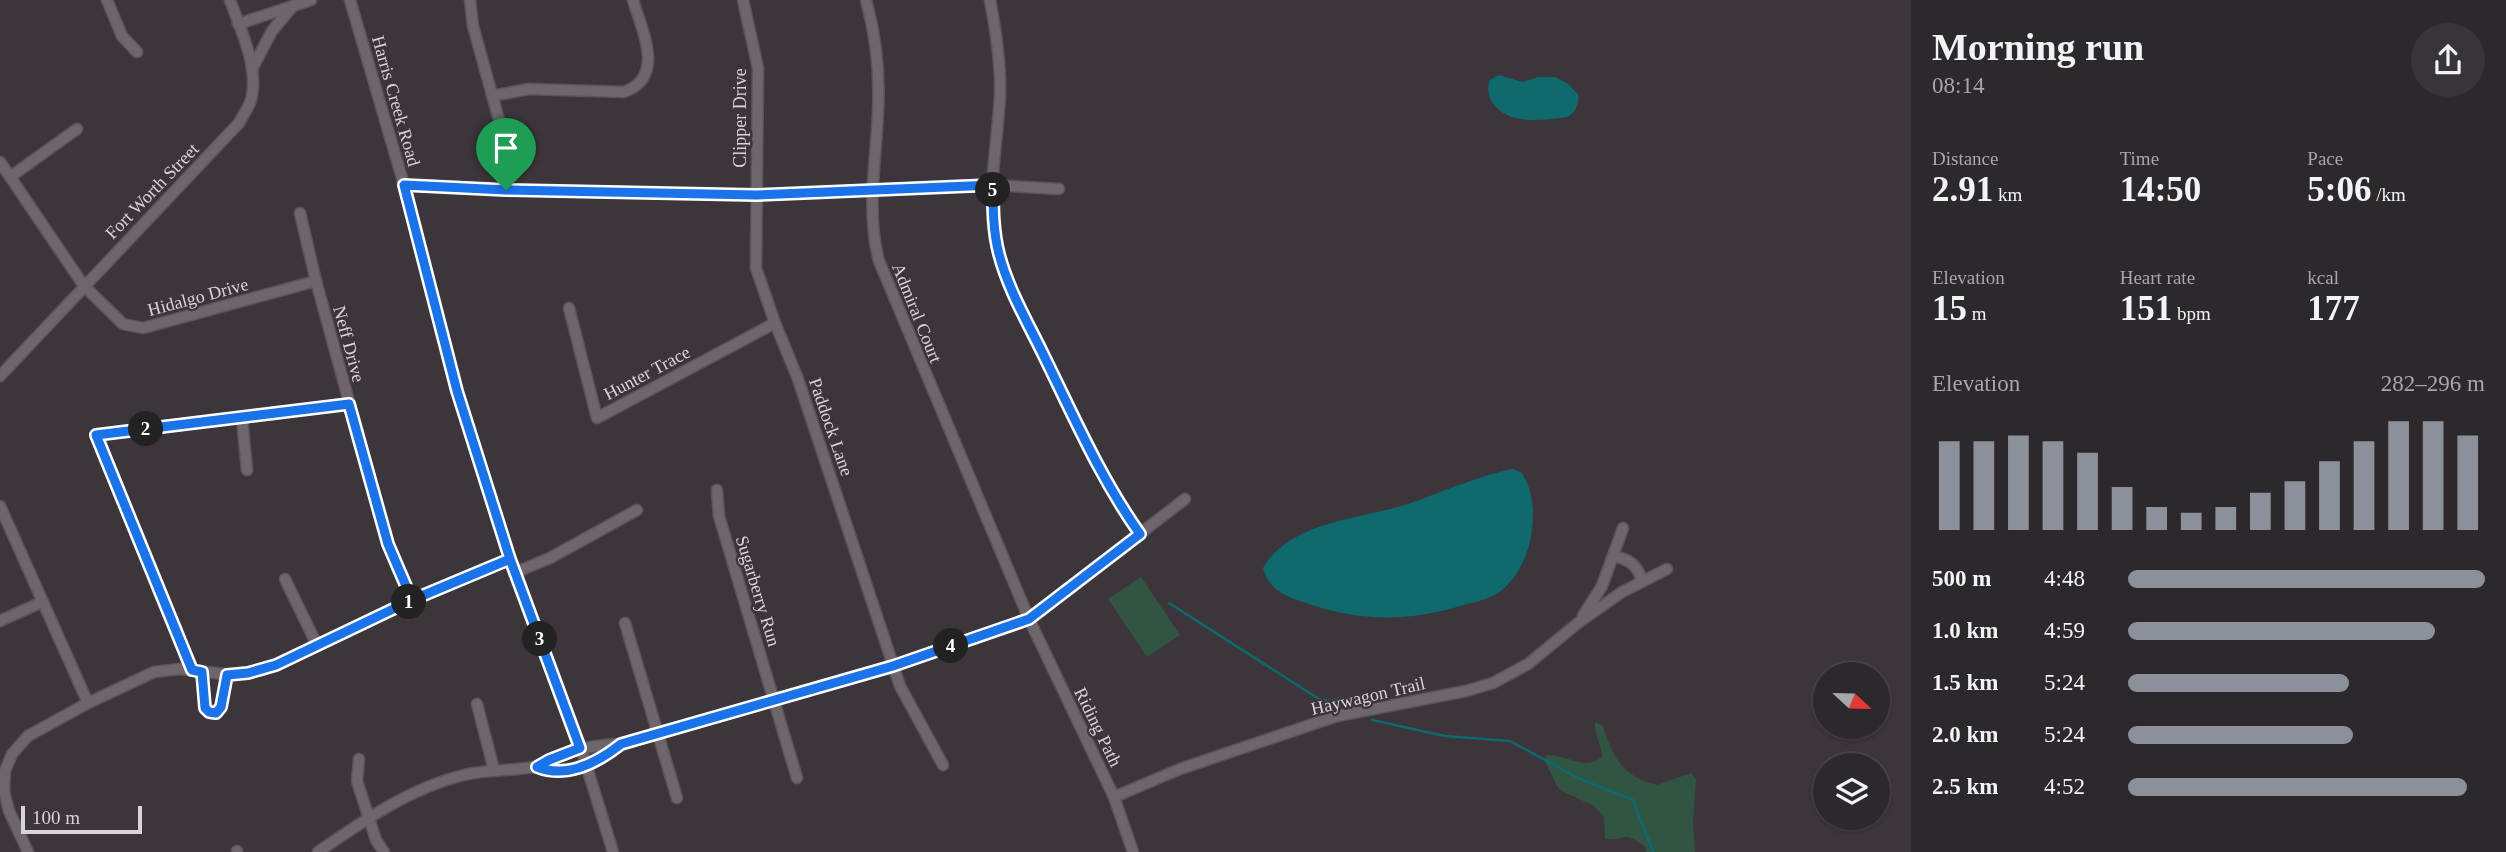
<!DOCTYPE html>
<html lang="en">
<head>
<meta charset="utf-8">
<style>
	:root { --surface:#2d282c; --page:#393438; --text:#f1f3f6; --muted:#a7a6a9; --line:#484448; --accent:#8c9099 }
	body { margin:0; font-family:"Times New Roman",serif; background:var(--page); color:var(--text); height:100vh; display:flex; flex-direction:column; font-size:26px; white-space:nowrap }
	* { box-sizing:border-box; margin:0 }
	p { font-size:23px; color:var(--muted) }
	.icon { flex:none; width:38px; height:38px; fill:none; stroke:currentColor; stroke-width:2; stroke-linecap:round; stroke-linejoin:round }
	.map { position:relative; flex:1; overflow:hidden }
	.details { display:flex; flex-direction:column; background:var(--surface); width:595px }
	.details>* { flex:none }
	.needle { width:46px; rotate:112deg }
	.tools { position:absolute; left:1813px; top:662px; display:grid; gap:14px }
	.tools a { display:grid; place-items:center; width:77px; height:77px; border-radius:50%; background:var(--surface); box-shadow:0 2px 5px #0004,0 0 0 2px var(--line); font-size:35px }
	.scale { position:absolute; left:21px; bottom:18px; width:121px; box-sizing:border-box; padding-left:7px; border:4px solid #d9d4d9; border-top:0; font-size:19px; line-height:24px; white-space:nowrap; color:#d9d4d9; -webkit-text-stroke:5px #3c353b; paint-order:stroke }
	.pin { position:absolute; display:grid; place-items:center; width:60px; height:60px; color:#fff; margin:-72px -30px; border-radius:50% 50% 50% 0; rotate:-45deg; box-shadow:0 0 7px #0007 }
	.pin .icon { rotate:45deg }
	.km { position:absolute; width:35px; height:35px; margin:-18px; border-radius:50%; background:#222; color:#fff; font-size:19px; line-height:35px; text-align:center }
	.round { display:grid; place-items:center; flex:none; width:74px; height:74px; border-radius:37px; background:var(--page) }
	.head { display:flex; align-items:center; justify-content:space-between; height:119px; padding:0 21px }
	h1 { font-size:38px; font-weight:700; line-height:52px }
	.stats { display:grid; grid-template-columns:repeat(3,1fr); gap:10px; height:119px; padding:7px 21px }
	.stats div { display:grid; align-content:center }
	.stats b { font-size:35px; font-weight:700 }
	.stats small { font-size:19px; font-weight:400 }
	.stats p { font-size:19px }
	.chart { height:196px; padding:14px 21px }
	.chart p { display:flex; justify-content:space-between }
	.chart svg { width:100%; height:126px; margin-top:7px; stroke:var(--accent); stroke-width:6 }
	ul { padding:0 21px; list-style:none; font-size:23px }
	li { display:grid; grid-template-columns:112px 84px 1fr; align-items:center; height:52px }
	li i { height:18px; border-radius:9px; background:var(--accent) }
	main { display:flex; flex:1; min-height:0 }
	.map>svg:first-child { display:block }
</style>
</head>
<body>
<main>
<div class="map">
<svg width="1911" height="852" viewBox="0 0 1911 852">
	<rect width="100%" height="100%" fill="#3c353b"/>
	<g fill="#325543">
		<polygon points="1141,577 1180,635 1147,657 1108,599"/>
		<path d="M1595,722L1602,725C1614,758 1621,776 1657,785L1691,773L1696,779L1693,822L1695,852H1646L1645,847C1622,828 1624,844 1605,838L1604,817L1594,806L1562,791L1557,786L1544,759L1547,755C1569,755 1583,771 1602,757C1602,745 1594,735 1595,722Z"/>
	</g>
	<g fill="#0f6a6e">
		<path d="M1499,75L1522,82L1538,77H1555L1567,83L1578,94C1580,104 1575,113 1567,117C1542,120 1508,126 1492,102C1488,95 1487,88 1490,80Z"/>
		<path d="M1513,469L1522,473C1533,492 1534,507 1532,529C1530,552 1518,579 1498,593C1487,600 1470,603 1457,607C1405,622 1357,621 1306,603C1285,596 1269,590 1263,568C1291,520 1364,519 1411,503C1445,491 1477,476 1513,469Z"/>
	</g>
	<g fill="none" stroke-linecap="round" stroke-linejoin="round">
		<g stroke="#0f6a6e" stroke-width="2.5">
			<polyline points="1169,603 1319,699 1328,701 1340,698"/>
			<polyline points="1372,720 1445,736 1510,741 1580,779 1633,800 1653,852"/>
		</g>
		<defs>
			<g id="minor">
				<polyline points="107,0 122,36 137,52"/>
				<polyline points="350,0 404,185 457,391 514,573 581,748 613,852"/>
				<polyline points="470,0 473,26 504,138 507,160 506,190"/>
				<polyline points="743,0 758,68 756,268 775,323 798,379 900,686 943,765"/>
				<path d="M866,0C876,36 880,74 878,112C876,161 866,213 879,261L1029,619L1114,797L1133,852"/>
				<path d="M990,0C996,31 1001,64 1000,95C998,137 989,181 993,223C997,271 1024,314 1044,356C1074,418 1101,479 1140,534"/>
				<polyline points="238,24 311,0"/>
				<polyline points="252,69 272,31 293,6"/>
				<path d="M492,96L529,89L624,92C666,77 642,31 633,0"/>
				<polyline points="0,162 84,286 123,324 143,328 316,281"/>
				<polyline points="10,177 77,129"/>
				<polyline points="404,185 506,190 756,195 993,185 1059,189"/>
				<polyline points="300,213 316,281 388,544 412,600"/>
				<polyline points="569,308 597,418 775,323"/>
				<path d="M0,376L239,123C242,117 247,110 250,103C261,71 241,31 230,0"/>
				<polyline points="242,419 247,470"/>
				<polyline points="717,490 719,516 797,778"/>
				<polyline points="0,506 88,703"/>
				<path d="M1614,557C1629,558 1638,566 1642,581"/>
				<polyline points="514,573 550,558 637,510"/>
				<polyline points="285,579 317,645"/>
				<polyline points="1583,616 1602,586 1623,528"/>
				<polyline points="0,621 42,602"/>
				<polyline points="625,623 677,798"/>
				<polyline points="192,670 97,435 349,404"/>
				<polyline points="202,672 205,707 212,713 221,707 227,675"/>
				<polyline points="477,704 494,770"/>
				<polyline points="359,759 357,781 376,840 384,852"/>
				<path d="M537,767C567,779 597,762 621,744"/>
				<polyline points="1114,797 1180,769 1337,716 1466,691 1493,683 1528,664 1578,623 1622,592 1667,569"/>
				<polyline points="237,851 237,852"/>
				<polyline points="28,852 9,811 4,791 5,771 12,754 28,736 88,703 154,672 180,669 233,675 261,670 277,665 412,600 510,559"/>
				<path d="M318,852C363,821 410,788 464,775C487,769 511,771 534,767C541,766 547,760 553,758C576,749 597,744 621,744L893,666L1029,619L1185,499"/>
			</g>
		</defs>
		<use href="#minor" stroke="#5a5359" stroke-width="13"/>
		<use href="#minor" stroke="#6e656d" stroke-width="10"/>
	</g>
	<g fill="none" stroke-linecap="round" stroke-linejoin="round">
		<defs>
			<path id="route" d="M506,190L404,185L457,391L510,559L412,600L276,665L248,673L227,675L221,707L216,713L209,712L205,708L202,672L192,670L96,435L349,404L388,544L412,600L510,559L580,748L549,760L537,767C567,779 597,763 621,744L893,666L1029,619L1140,534C1101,479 1074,417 1044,356C1028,323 1008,289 999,254C993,231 993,208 993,185L756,195L506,190"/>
		</defs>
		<use href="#route" stroke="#fff" stroke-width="14"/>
		<use href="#route" stroke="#1a73e8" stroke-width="9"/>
	</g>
	<g text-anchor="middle" stroke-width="5" stroke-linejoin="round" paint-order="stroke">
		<g font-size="18" fill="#d9d4d9" stroke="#3c353b">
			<text transform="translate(396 101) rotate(74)" y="6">Harris Creek Road</text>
			<text transform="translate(740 118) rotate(-90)" y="6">Clipper Drive</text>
			<text transform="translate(152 191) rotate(-46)" y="6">Fort Worth Street</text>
			<text transform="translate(198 297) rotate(-15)" y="6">Hidalgo Drive</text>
			<text transform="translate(917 313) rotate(68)" y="6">Admiral Court</text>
			<text transform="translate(349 344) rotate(75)" y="6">Neff Drive</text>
			<text transform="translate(647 373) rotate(-28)" y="6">Hunter Trace</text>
			<text transform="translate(831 427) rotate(71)" y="6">Paddock Lane</text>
			<text transform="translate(758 591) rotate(73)" y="6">Sugarberry Run</text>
			<text transform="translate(1368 696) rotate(-13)" y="6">Haywagon Trail</text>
			<text transform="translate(1098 727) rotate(64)" y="6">Riding Path</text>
		</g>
	</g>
</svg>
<div class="tools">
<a><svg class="needle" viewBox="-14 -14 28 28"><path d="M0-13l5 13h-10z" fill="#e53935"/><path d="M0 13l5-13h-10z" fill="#a7a6a9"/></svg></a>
<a><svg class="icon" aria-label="layers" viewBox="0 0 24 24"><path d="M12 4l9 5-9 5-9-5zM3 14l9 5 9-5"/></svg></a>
</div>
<div class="scale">100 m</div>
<div class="pin" style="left:506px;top:190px;background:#1e9e55"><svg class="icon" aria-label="arrive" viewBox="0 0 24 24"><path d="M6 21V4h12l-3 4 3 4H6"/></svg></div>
<b class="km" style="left:409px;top:602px">1</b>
<b class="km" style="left:146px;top:429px">2</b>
<b class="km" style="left:540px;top:639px">3</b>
<b class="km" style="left:951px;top:646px">4</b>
<b class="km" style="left:993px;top:190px">5</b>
</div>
<section class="details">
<div class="head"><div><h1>Morning run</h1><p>08:14</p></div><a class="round"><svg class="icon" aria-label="share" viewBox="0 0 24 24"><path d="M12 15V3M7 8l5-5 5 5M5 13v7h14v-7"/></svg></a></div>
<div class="stats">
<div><p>Distance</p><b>2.91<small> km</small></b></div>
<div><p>Time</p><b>14:50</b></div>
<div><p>Pace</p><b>5:06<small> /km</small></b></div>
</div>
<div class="stats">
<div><p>Elevation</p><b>15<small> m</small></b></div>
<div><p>Heart rate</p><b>151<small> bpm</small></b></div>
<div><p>kcal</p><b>177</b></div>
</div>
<div class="chart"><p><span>Elevation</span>282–296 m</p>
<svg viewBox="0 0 160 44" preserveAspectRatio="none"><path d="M5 44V13M15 44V13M25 44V11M35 44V13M45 44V17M55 44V29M65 44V36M75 44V38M85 44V36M95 44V31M105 44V27M115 44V20M125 44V13M135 44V6M145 44V6M155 44V11"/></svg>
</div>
<ul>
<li><b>500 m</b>4:48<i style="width:100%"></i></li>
<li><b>1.0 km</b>4:59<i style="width:86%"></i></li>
<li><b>1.5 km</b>5:24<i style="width:62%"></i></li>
<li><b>2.0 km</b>5:24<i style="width:63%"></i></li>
<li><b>2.5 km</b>4:52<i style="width:95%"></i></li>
</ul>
</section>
</main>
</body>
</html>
